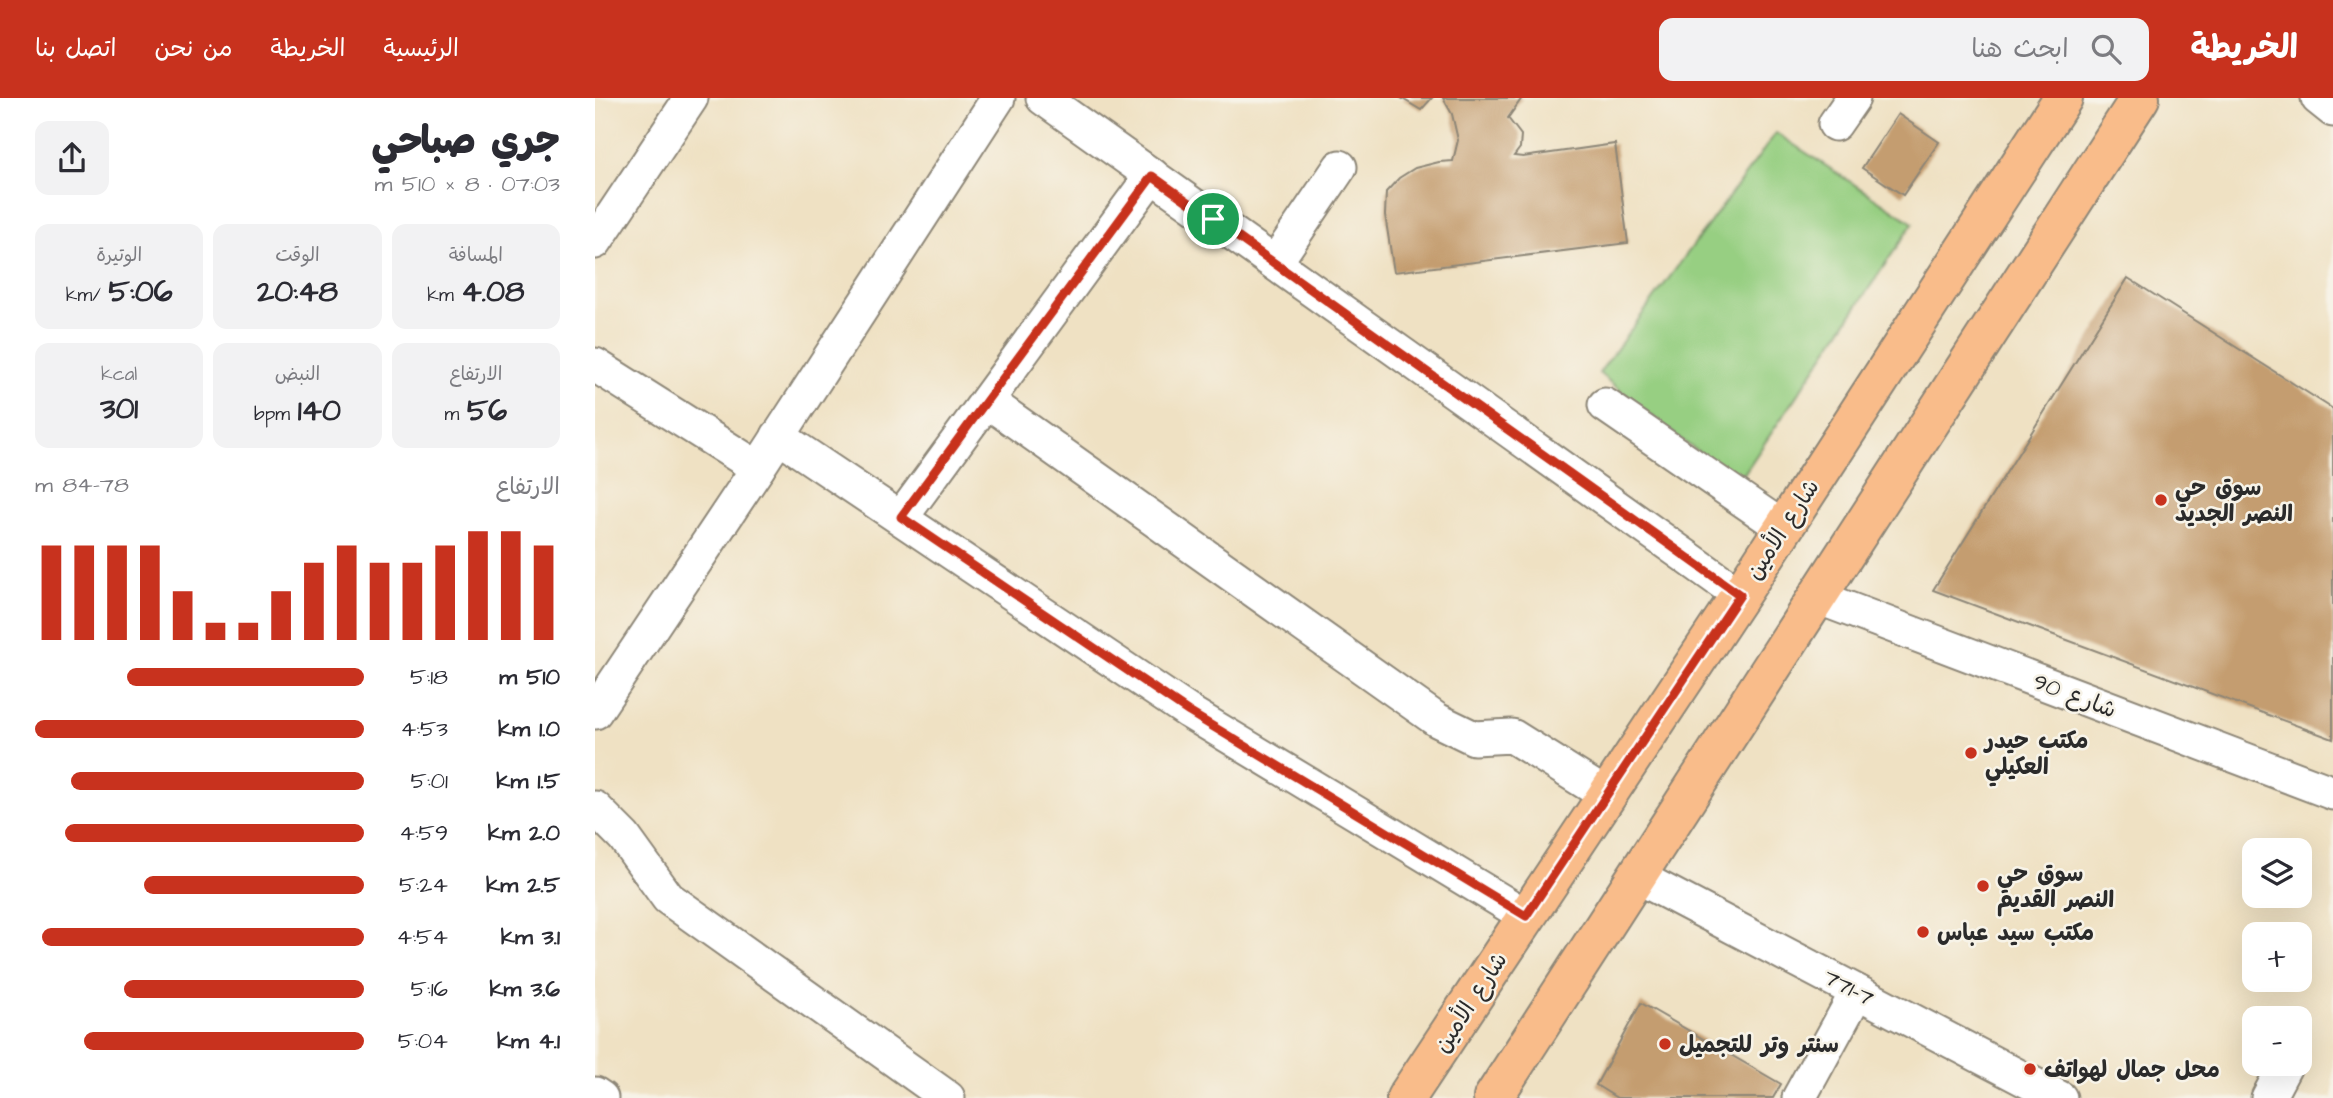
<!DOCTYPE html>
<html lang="ar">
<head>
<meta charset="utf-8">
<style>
	:root { --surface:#fff; --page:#f2f2f3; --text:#2b2b33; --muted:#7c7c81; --accent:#c8321e }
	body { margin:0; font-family:"Architects Daughter","Playpen Sans Arabic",sans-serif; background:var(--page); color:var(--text); direction:rtl; height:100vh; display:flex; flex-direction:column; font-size:26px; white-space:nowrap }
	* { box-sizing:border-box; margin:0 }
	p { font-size:23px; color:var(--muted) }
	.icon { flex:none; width:38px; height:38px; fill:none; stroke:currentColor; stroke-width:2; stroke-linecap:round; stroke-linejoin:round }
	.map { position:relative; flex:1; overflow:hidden; direction:ltr }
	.drawer { display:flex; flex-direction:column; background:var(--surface); width:595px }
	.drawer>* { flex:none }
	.buttons { position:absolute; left:1647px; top:740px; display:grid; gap:14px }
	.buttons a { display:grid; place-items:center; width:70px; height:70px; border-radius:14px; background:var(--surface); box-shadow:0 7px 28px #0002; font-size:35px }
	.pin { position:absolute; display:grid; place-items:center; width:60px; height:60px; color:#fff; margin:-30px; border:4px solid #fff; border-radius:50%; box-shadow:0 2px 7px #0007 }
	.round { display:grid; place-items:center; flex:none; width:74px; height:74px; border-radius:14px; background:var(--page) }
	.summary { display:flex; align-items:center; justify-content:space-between; height:119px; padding:0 35px }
	h1 { font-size:38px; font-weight:800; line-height:52px }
	.figures { display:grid; grid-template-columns:repeat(3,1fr); gap:10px; height:119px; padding:7px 35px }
	.figures div { display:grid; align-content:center; border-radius:14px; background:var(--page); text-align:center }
	.figures b { font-size:30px; font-weight:800 }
	.figures small { font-size:19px; font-weight:400 }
	.figures p { font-size:19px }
	.chart { height:196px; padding:14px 35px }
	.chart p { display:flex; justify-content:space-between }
	.chart svg { width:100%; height:126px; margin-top:7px; stroke:var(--accent); stroke-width:6 }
	ul { padding:0 35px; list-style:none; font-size:23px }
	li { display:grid; grid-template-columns:112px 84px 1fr; align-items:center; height:52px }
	li i { height:18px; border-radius:9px; background:var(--accent) }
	header { display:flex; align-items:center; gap:42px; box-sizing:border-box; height:98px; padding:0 35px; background:var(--accent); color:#fff }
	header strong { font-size:33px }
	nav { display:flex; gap:38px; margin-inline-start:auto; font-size:24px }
	.search { width:490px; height:63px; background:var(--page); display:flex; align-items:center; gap:18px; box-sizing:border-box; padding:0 24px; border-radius:14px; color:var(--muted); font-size:26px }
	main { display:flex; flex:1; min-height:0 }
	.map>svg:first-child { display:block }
</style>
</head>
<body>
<header>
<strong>الخريطة</strong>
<div class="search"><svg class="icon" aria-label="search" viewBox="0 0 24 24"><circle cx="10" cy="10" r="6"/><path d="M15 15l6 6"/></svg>ابحث هنا</div>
<nav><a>الرئيسية</a><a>الخريطة</a><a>من نحن</a><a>اتصل بنا</a></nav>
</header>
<main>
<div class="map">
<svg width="1738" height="1000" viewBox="0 0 1738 1000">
	<rect width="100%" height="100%" fill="#f7f3e8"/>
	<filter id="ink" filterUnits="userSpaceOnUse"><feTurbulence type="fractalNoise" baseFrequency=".0143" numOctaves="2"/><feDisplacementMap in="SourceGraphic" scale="14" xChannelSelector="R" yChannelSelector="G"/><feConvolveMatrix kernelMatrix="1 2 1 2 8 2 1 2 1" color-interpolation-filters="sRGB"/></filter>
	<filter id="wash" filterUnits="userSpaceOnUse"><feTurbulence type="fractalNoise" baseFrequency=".00686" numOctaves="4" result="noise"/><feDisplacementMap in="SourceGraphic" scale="28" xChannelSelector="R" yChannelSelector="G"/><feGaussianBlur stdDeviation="1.57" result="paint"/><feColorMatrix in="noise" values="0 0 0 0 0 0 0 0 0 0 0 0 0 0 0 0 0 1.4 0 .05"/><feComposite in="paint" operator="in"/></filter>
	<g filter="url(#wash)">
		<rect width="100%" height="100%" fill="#efe1c3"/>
		<polygon fill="#97cf82" stroke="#617d56" stroke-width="2" points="1181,35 1318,125 1144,383 1081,338 1004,275"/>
		<g id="blocks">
			<g fill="#c49d70">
				<polygon points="806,0 837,0 826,12"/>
				<polygon points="848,0 927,0 913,20 926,37 925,50 919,58 928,59 1020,46 1033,145 799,174 790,117 791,94 804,80 820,70 844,64 858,63 863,42 857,16"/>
				<polygon points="1303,16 1344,44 1308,97 1267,70"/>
				<polygon points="1533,180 1738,311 1738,641 1338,492"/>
				<polygon points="1046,905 1186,986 1178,1000 1022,1000 1001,987"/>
			</g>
		</g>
	</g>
	<g filter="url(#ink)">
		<use href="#blocks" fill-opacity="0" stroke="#8d8677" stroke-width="2"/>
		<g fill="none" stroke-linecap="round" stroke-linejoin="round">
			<defs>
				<g id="minor">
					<polyline points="448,0 1145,497"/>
					<polyline points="1723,0 1738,12"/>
					<polyline points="1240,26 1258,0"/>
					<polyline points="0,144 96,0"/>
					<polyline points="680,165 745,69"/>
					<polyline points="0,267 163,370"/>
					<polyline points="392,303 842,622 879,640 917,638 1011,697"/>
					<polyline points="1010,307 1187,429"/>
					<polyline points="183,338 594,614 931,818"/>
					<polyline points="306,420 557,77"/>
					<polyline points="1222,499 1738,695"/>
					<polyline points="0,614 163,370 403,0"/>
					<polyline points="0,710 29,739 73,800 353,1000"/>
					<polyline points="1043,779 1465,1000"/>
					<polyline points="0,996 6,1000"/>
					<polyline points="1204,1000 1262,894"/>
					<polyline points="1673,1000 1691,966"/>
				</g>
				<g id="major">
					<polyline points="811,1000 1145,497 1468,0"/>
					<polyline points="898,1000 1545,0"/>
				</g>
			</defs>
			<use href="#minor" stroke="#8d8677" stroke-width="37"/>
			<use href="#major" stroke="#8d8677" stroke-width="42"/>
			<use href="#minor" stroke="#fff" stroke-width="33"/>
			<use href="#major" stroke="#f9bc8a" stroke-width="38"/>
		</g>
	</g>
	<g fill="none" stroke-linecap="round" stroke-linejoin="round" filter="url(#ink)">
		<defs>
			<polygon id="route" points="557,78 1145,497 931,818 594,614 306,419"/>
		</defs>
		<use href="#route" stroke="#fff" stroke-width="14"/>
		<use href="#route" stroke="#c8321e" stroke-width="9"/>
	</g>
	<g fill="#c8321e" stroke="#f7f3e8" stroke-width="2.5">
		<circle cx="1566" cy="402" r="7"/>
		<circle cx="1376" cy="655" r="7"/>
		<circle cx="1388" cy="788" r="7"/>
		<circle cx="1328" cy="834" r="7"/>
		<circle cx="1070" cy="946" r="7"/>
		<circle cx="1435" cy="971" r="7"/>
	</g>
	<g text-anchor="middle" stroke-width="5" stroke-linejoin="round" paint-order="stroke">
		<g font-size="23" font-weight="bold" fill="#2b2b2b" stroke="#f7f3e8" text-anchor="start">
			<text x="1580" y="397">سوق حي<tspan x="1580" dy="26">النصر الجديد</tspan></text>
			<text x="1390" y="650">مكتب حيدر<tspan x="1390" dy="26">العكيلي</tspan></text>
			<text x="1402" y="783">سوق حي<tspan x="1402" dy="26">النصر القديم</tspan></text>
			<text x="1342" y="842">مكتب سيد عباس</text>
			<text x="1084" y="954">سنتر وتر للتجميل</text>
			<text x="1449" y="979">محل جمال لهواتف</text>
		</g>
		<g font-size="23" fill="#2b2b2b" stroke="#f7f3e8">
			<text transform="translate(1187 431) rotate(-57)" y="8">شارع الأمين</text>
			<text transform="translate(1480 597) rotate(21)" y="8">شارع 90</text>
			<text transform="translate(1254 889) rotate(28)" y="8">771-7</text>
			<text transform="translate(875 904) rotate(-57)" y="8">شارع الأمين</text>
		</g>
	</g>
</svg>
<div class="buttons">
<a><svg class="icon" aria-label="layers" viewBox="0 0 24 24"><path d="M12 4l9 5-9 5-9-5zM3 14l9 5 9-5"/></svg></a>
<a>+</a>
<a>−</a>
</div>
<div class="pin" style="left:618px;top:121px;background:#1e9e55"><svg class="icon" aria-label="arrive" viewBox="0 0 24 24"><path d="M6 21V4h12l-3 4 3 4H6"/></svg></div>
</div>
<section class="drawer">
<div class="summary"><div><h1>جري صباحي</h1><p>07:03 · 8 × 510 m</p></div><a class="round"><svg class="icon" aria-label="share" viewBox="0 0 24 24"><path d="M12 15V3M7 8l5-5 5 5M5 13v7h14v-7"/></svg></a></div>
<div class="figures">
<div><p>المسافة</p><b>4.08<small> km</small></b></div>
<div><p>الوقت</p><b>20:48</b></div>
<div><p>الوتيرة</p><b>5:06<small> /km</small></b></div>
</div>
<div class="figures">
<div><p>الارتفاع</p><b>56<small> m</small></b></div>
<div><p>النبض</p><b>140<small> bpm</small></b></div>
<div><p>kcal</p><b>301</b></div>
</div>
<div class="chart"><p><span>الارتفاع</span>78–84 m</p>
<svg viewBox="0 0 160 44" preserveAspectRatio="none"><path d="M5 44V11M15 44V11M25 44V11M35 44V11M45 44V27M55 44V38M65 44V38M75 44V27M85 44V17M95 44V11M105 44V17M115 44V17M125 44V11M135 44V6M145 44V6M155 44V11"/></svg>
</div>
<ul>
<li><b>510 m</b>5:18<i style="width:72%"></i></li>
<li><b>1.0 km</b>4:53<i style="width:100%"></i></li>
<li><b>1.5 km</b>5:01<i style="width:89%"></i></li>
<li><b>2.0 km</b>4:59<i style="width:91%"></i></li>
<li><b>2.5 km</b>5:24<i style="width:67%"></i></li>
<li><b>3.1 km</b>4:54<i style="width:98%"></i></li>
<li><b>3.6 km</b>5:16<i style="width:73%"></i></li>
<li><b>4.1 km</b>5:04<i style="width:85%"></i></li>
</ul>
</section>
</main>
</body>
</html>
